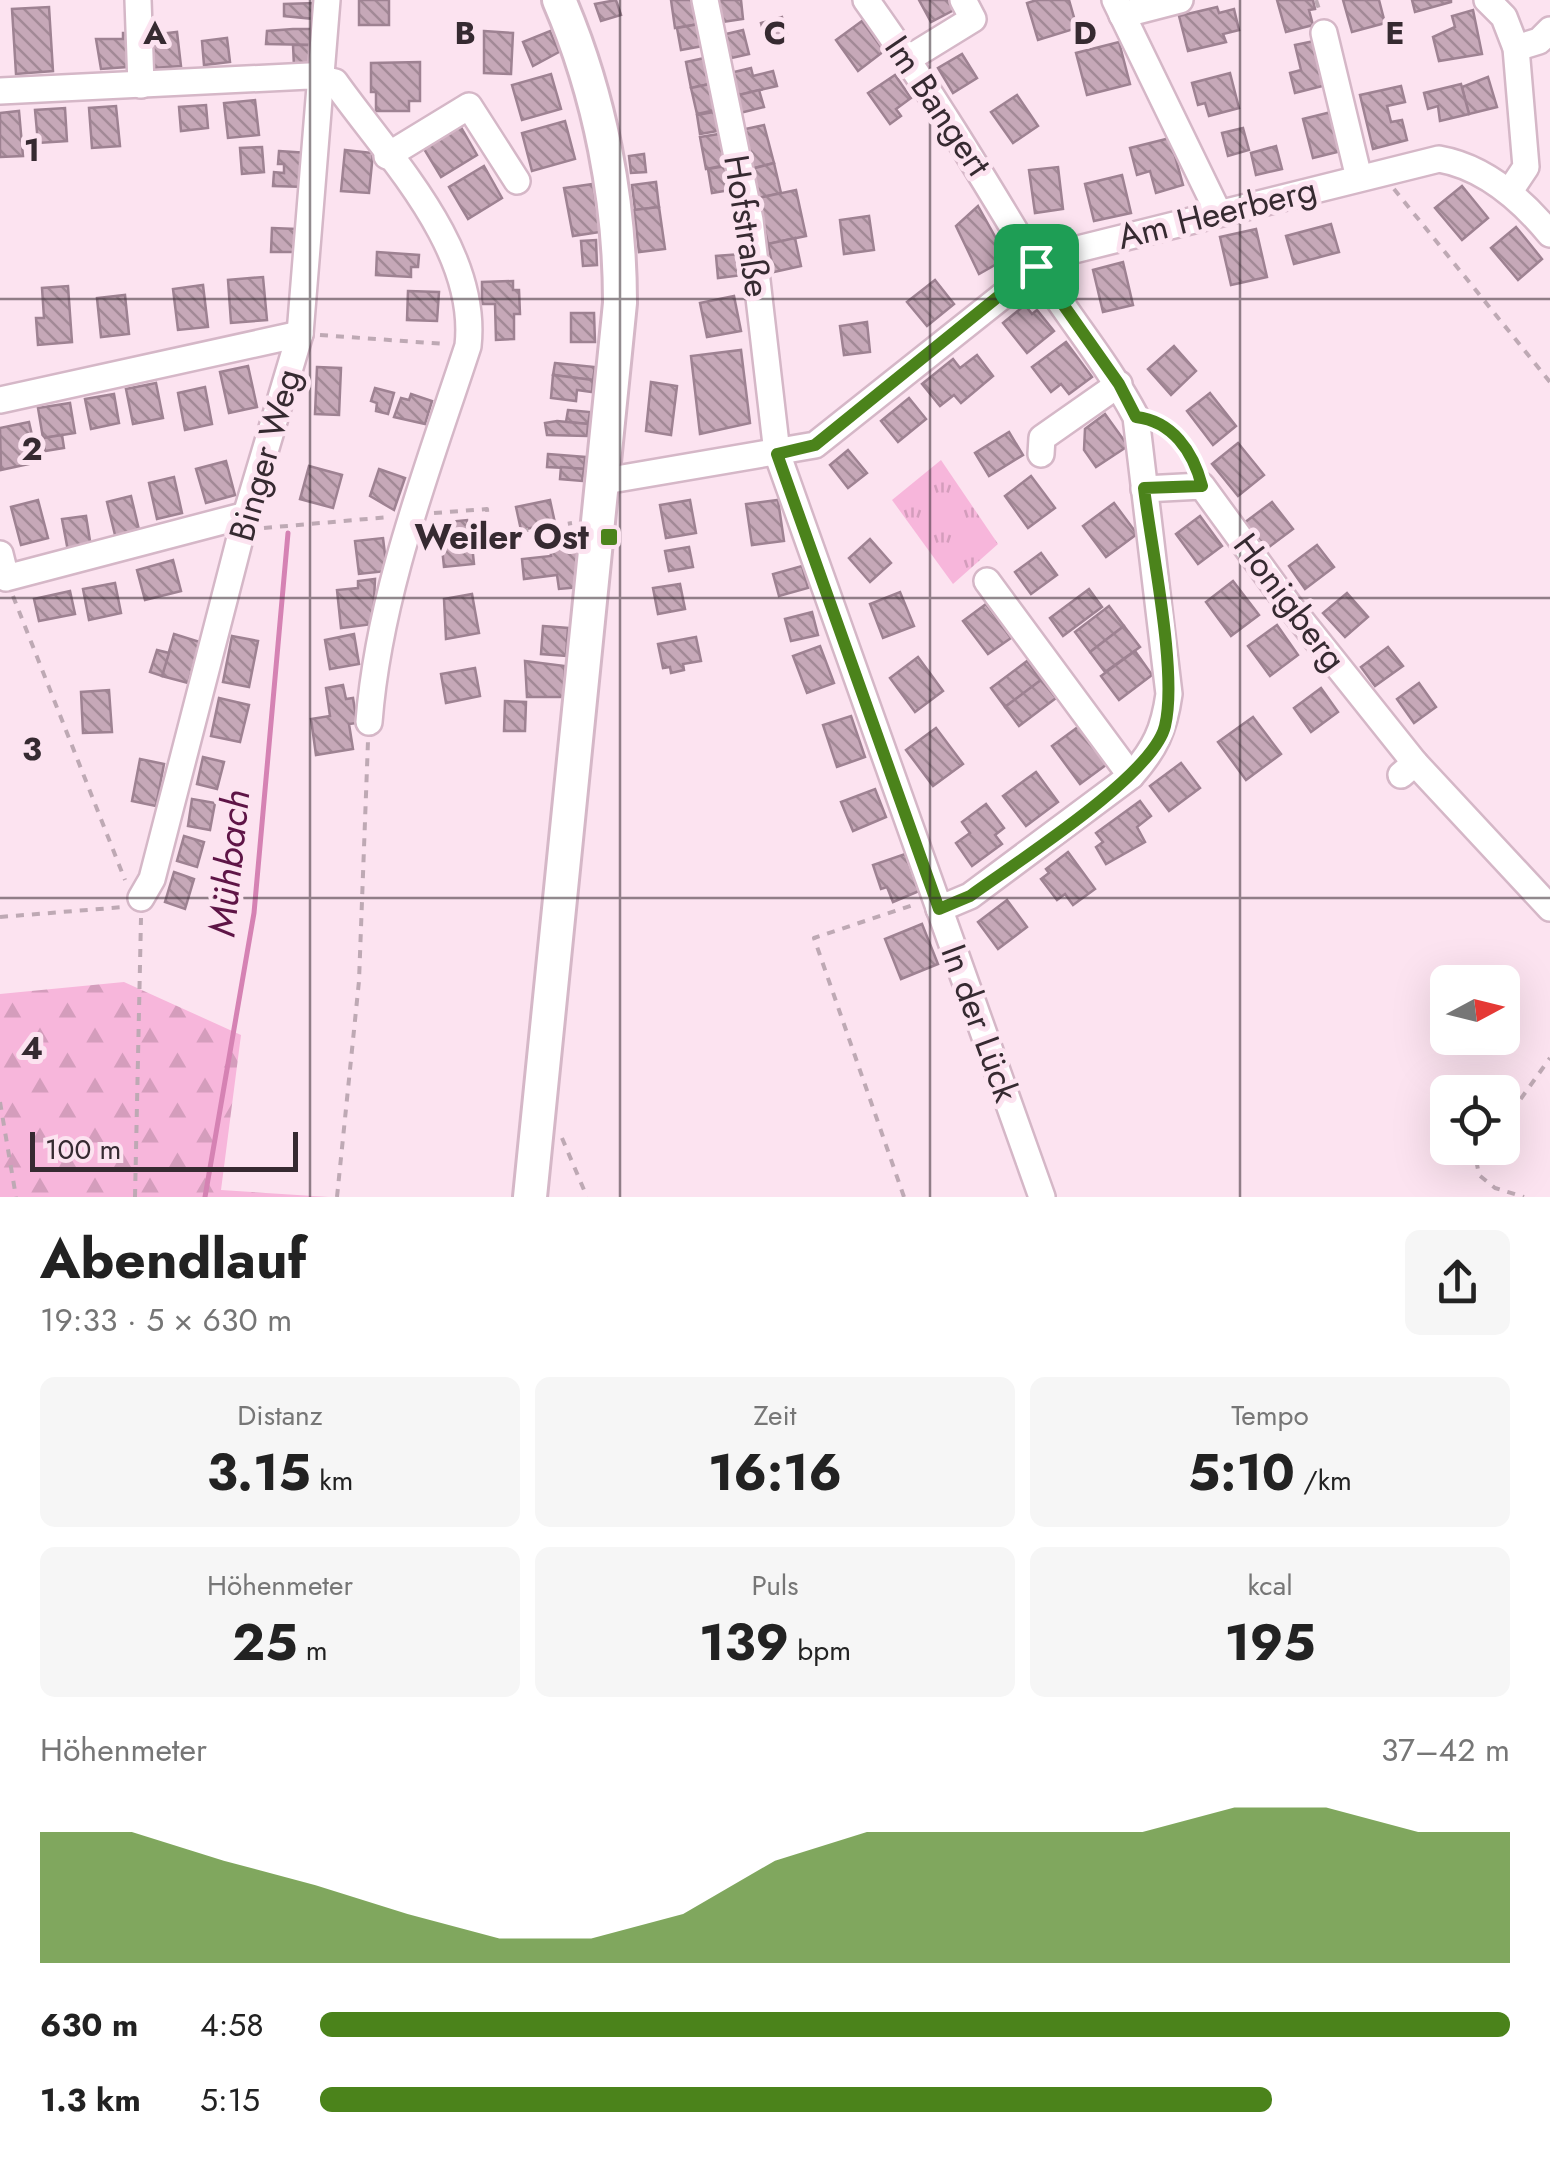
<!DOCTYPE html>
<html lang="de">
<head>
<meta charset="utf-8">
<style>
	:root { --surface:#fff; --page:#f6f6f6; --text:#222; --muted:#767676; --accent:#4b831b }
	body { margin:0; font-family:Jost,sans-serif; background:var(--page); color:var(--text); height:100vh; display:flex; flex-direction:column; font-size:38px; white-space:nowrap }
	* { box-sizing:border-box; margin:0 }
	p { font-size:32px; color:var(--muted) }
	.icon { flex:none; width:55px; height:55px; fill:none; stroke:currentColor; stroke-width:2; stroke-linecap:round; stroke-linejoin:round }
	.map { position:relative; height:1197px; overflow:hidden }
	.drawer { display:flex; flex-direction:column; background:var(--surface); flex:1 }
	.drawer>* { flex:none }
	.needle { width:65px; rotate:83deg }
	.controls { position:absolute; left:1430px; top:965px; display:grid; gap:20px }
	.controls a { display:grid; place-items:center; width:90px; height:90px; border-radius:15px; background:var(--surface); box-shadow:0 10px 40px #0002; font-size:50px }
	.scale { position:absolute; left:30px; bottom:25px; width:268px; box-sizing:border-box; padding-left:10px; border:5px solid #362a31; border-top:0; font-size:28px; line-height:35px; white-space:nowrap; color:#362a31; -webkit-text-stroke:8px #fce3f0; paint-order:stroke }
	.pin { position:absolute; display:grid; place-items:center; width:85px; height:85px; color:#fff; margin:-42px; border-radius:20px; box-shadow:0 5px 15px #0006 }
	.round { display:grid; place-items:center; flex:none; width:105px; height:105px; border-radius:15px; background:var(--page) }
	.headline { display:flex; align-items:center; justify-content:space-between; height:170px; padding:0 40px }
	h1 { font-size:55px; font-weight:700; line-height:75px }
	.stats { display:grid; grid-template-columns:repeat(3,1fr); gap:15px; height:170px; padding:10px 40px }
	.stats div { display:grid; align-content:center; border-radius:15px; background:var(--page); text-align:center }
	.stats b { font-size:50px; font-weight:700 }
	.stats small { font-size:28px; font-weight:400 }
	.stats p { font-size:28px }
	.chart { height:280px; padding:20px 40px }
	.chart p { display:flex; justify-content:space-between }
	.chart svg { width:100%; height:180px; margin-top:10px; fill:var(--accent); opacity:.7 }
	ul { padding:0 40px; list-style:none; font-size:32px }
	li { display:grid; grid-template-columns:160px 120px 1fr; align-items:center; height:75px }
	li i { height:25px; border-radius:12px; background:var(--accent) }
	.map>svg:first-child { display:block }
</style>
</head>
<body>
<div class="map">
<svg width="1550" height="1197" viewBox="0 0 1550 1197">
	<defs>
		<pattern id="grass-tufts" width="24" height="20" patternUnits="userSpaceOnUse" patternTransform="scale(2.5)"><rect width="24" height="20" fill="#f7b6db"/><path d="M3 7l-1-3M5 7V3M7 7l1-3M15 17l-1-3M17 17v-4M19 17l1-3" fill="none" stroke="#d49dbc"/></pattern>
		<pattern id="forest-firs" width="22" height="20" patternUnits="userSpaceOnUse" patternTransform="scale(2.5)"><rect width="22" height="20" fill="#f7b6db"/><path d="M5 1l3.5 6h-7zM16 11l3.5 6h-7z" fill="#d49dbc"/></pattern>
		<pattern id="building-back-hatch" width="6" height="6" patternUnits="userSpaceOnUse" patternTransform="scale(2.5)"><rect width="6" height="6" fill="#c6a8b8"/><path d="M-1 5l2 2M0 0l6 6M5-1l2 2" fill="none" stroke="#a28996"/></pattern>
	</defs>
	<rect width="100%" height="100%" fill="#fce3f0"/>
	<polygon fill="url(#grass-tufts)" points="941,460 998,544 953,584 892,500"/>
	<polygon fill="url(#forest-firs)" points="124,982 241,1035 221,1190 329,1197 0,1197 0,994"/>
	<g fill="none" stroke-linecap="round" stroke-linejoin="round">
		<polyline stroke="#d582b3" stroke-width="5" points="205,1197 254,913 288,533"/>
	</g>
	<g fill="url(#building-back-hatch)" stroke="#9e8292" stroke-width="2.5">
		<rect x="359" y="0" width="30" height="25"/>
		<polygon points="616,0 621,15 601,21 595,4"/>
		<polygon points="671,0 696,0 699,24 675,28"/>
		<polygon points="719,0 741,0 743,19 722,22"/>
		<polygon points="919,0 950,0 954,10 931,22"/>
		<polygon points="1037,0 1069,0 1077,28 1038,40 1027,3"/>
		<polygon points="1277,0 1313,0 1315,9 1309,10 1313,25 1286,32"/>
		<polygon points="1343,0 1379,0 1385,23 1352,32"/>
		<polygon points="1412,0 1451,0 1451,2 1415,12"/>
		<polygon points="315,3 315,19 284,16 284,4"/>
		<polygon points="49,7 53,71 16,74 12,9"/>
		<polygon points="1217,7 1219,13 1234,9 1239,30 1223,34 1226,42 1188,51 1179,16"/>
		<polygon points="1473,10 1482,54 1439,61 1433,37 1455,27 1452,16"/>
		<polygon points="782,17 787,35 766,41 761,23"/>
		<polygon points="862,21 884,51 858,71 836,40"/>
		<polygon points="699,24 703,46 681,50 677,28"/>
		<polygon points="293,29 315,29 315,45 266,44 267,31"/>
		<polygon points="743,30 749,54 727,59 722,35"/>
		<polygon points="484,31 513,33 511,74 484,73"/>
		<polygon points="550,31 559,52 533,66 523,42"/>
		<polygon points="177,32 181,66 153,68 150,35"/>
		<polygon points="123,33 134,33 127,67 101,69 96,39 123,39"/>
		<polygon points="227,38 230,62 204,65 202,41"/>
		<polygon points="1319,40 1330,84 1295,93 1290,73 1301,70 1295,45"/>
		<polygon points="1119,42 1130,84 1087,95 1076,53"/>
		<polygon points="293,45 315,45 314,66 294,67"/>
		<polygon points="962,54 977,78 953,93 938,68"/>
		<polygon points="709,57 714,83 691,88 686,62"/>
		<polygon points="420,62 420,101 409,101 409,111 376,111 376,92 371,92 371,63"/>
		<polygon points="751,68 753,76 773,71 777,86 735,96 730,73"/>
		<polygon points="1230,73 1239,108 1209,116 1205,103 1198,105 1192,83"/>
		<polygon points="551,74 561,109 522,120 512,85"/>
		<polygon points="895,75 911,98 896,109 901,116 890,124 868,93"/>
		<polygon points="1488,77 1497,107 1469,114 1462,87"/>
		<polygon points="714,83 720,109 697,114 691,88"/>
		<polygon points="1461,84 1469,114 1440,121 1438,106 1428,109 1424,93"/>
		<polygon points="1401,86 1405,102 1387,106 1391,122 1402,120 1407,140 1373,149 1360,95"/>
		<polygon points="759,90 764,107 740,113 735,96"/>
		<polygon points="1017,95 1038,126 1013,143 991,112"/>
		<polygon points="255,100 259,135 228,138 224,103"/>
		<polygon points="206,105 208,128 181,131 179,107"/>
		<polygon points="116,106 120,146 92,148 89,108"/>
		<polygon points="65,108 67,141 38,143 35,110"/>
		<polygon points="19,111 23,156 0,157 0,113"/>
		<polygon points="719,111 723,130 700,134 697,115"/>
		<polygon points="1331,112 1341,151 1313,158 1303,119"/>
		<polygon points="565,121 575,159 532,171 522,133"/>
		<polygon points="458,122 477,155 441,177 421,144"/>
		<polygon points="764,125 774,163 751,169 741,130"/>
		<polygon points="1243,128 1249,150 1228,156 1222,133"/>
		<polygon points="725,133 731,164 706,169 700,137"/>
		<polygon points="1170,138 1183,185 1156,193 1150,171 1137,175 1130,148"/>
		<polygon points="1276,146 1282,169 1256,175 1251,153"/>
		<polygon points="262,147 264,172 242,174 240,148"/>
		<polygon points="345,150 373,153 369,193 341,191"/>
		<polygon points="279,151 308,153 306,187 273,186 274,172 284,173 284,164 278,164"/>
		<polygon points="644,154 646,172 631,173 629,156"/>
		<polygon points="774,163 781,193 758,198 751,169"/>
		<polygon points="732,165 736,189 712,193 708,169"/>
		<polygon points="484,166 502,198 468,219 449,187"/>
		<polygon points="1058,167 1063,209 1035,213 1029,170"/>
		<polygon points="1122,175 1131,213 1094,221 1085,184"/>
		<polygon points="656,182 659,207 635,210 632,185"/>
		<polygon points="593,184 600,232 573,236 564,188"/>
		<polygon points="1462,186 1488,218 1462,240 1435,208"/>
		<polygon points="796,190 806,236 768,244 758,198"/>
		<polygon points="978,206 1007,258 979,274 956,226"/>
		<polygon points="659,207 665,249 639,252 634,210"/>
		<polygon points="869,216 874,250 844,254 840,220"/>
		<polygon points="1331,224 1339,252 1294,264 1286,236"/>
		<polygon points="1516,227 1542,259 1518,280 1491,248"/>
		<polygon points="272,228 296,229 295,252 271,252"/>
		<polygon points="1256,229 1267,277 1231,285 1220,237"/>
		<polygon points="795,238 801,266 774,272 768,244"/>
		<polygon points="596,240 597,265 583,266 581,241"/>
		<polygon points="377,252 419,255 418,267 411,267 411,277 376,275"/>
		<polygon points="741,254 743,275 718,278 716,256"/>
		<polygon points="1123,262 1133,305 1103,312 1093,270"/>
		<polygon points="263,277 267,320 231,323 228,280"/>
		<polygon points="935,280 954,304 927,326 907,302"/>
		<polygon points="513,281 513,290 519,290 520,314 514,314 514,339 496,340 495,304 482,304 482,282"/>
		<polygon points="203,285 208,327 178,330 173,289"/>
		<polygon points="68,286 72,342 38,345 36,318 44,318 42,288"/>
		<polygon points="408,291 439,292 437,321 407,320"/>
		<polygon points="125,295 129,334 101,337 97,298"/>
		<polygon points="734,296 741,331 707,337 700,303"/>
		<polygon points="1025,305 1032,314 1037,310 1054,331 1027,353 1003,323"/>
		<polygon points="571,313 594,313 595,342 571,342"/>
		<polygon points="867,322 870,352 844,355 840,326"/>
		<polygon points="1066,342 1092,377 1069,394 1061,384 1051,392 1032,367"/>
		<polygon points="1174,346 1196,371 1171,395 1148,369"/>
		<polygon points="741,350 750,423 700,434 691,356"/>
		<polygon points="977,355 993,376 961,403 954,395 940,406 922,384 953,359 960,368"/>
		<polygon points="555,363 595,367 593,380 553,375"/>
		<polygon points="248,366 257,407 229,413 220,372"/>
		<polygon points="317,367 341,368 339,415 315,414"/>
		<polygon points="553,375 593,380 592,392 577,390 576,401 551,398"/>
		<polygon points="651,382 677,386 671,435 646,431"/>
		<polygon points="156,383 163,418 133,424 126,389"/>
		<polygon points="205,387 212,424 185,430 178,393"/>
		<polygon points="375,388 394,393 388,414 376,411 377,403 371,401"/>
		<polygon points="1210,393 1236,426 1213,445 1187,411"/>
		<polygon points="114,394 119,423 91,429 85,399"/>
		<polygon points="411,394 432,401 425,424 394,417 401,398 409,400"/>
		<polygon points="909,398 926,419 898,442 881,421"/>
		<polygon points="70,403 75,433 43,438 38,408"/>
		<polygon points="568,410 590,412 588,424 566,422"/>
		<polygon points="1105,414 1128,446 1096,467 1084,450 1085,429"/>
		<polygon points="557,421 588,424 587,436 547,435 545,423"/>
		<polygon points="29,422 38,462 1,470 0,428"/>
		<polygon points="1009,432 1023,455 989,476 975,453"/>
		<polygon points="62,435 64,448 45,451 43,438"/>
		<polygon points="1238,443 1264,475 1238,496 1212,464"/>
		<polygon points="848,450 867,473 848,488 830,465"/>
		<polygon points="548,454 585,457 584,469 547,467"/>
		<polygon points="226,461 235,495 206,503 196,469"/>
		<polygon points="309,466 342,475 333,508 300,499"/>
		<polygon points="561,467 584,469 582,481 560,479"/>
		<polygon points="379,469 405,478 394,510 370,496"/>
		<polygon points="1031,476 1055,508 1028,528 1005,496"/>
		<polygon points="174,477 182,513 157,519 149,483"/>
		<polygon points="131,496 140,534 116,539 107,502"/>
		<polygon points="38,500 48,538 21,545 11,507"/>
		<polygon points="550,500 555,523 521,530 516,507"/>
		<polygon points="690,500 696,533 666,538 660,505"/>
		<polygon points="778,500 784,541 752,545 746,504"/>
		<polygon points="1272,502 1293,529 1265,550 1244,523"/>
		<polygon points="1114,503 1137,534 1106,557 1083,526"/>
		<polygon points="86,516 91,547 68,551 62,519"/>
		<polygon points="1200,516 1222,546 1198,564 1176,534"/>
		<polygon points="467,520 468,535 449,537 447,522"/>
		<polygon points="471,535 474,564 444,567 441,538"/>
		<polygon points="383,538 387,571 359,574 355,541"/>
		<polygon points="870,539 891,563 870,582 849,558"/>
		<polygon points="577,545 580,587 559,589 557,575 524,579 522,559 551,556 550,548"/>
		<polygon points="1317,545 1334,567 1305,589 1289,566"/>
		<polygon points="689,547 693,567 669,571 665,551"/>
		<polygon points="1041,553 1057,575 1031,594 1015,572"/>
		<polygon points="173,560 181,591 145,600 137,570"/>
		<polygon points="802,566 808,588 779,596 773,574"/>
		<polygon points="375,579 373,624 341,628 337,590 358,588 358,581"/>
		<polygon points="1233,581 1259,615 1231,636 1206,602"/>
		<polygon points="115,583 121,613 89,620 83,589"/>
		<polygon points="680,584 685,609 658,614 653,588"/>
		<polygon points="1089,589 1102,607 1063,636 1050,618"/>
		<polygon points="70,591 75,614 39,621 34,599"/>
		<polygon points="900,592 914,626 883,638 870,604"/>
		<polygon points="1347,593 1368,617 1345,637 1323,613"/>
		<polygon points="472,594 479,633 446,639 444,599"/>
		<polygon points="986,604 1011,638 988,654 963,621"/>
		<polygon points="1109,606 1124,626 1090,652 1075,632"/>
		<polygon points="812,612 818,635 791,641 785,619"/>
		<polygon points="1277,625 1298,655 1270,676 1248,646"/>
		<polygon points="543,626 568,628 566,656 541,654"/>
		<polygon points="1124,626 1140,647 1105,672 1090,652"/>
		<polygon points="174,634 200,642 188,683 162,676"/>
		<polygon points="354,634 359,664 330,669 325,640"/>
		<polygon points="232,636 258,641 249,687 223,682"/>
		<polygon points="696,637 701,661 683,664 684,670 671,673 670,667 663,668 658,644"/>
		<polygon points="820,646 834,683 807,693 793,656"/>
		<polygon points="1388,647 1403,666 1375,686 1361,667"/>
		<polygon points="157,650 169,653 162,676 150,672"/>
		<polygon points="1135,651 1152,675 1119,700 1101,676"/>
		<polygon points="918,657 943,691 915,712 890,678"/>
		<polygon points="525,661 565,666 563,697 527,697"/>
		<polygon points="1027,661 1041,680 1005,707 991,688"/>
		<polygon points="475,668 480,696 446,703 441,674"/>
		<polygon points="1041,680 1056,698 1019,726 1005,707"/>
		<polygon points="1419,683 1436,707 1414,723 1397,699"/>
		<polygon points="343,685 346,699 353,698 357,723 349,724 353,749 316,755 311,719 330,716 326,688"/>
		<polygon points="1321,688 1338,712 1311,732 1294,708"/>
		<polygon points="109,690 112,732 83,733 81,692"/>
		<polygon points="219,698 249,705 240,742 211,736"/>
		<polygon points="505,701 526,702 525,731 504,731"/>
		<polygon points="851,716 865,757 837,767 823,725"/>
		<polygon points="1253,717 1281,754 1246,780 1218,742"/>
		<polygon points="1082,724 1110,762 1080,784 1052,746"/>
		<polygon points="936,728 963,764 933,786 906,750"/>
		<polygon points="203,757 224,762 217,789 197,784"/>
		<polygon points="140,759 164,764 156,806 132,801"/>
		<polygon points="1181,763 1200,788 1169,811 1150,786"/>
		<polygon points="1036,772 1058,802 1026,826 1003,796"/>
		<polygon points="875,789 886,817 853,831 841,802"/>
		<polygon points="192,799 215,803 210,830 188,826"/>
		<polygon points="1140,801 1151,816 1137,827 1145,842 1106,864 1096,847 1103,842 1096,833"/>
		<polygon points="986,804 1004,828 995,835 1002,844 972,866 956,843 970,833 962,822"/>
		<polygon points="184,836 204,842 197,867 177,861"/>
		<polygon points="1068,852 1095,889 1073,905 1065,894 1057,900 1041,879 1049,873 1046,869"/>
		<polygon points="905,854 919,891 893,902 887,887 881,889 873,865"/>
		<polygon points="174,872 194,879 185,909 165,902"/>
		<polygon points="1007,900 1027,927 998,949 978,922"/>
		<polygon points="922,924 938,964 901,979 885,939"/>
	</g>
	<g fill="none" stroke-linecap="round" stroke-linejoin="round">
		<defs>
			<g id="minor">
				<polyline points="138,0 141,85"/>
				<polyline points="705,0 750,220 777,453 1042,1197"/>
				<path d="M866,0C927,85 981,174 1035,264C1067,316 1107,362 1136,417L1169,694C1164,730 1155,749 1131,776L970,896L939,909"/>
				<polyline points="1115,0 1218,212"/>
				<polyline points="1487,0 1504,17 1516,48 1526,167 1510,191"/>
				<polyline points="1122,15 1180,0"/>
				<polyline points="1324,33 1359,178"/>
				<polyline points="1516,48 1539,41 1550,30"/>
				<polyline points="908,59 973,19 963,0"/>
				<path d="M0,91L309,76L335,82C389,158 479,248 468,346C428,468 379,593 369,722"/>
				<polyline points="387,156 469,106 517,181"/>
				<polyline points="0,400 300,334"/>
				<polyline points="1041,454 1042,438 1119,384"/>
				<path d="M605,481L815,445L1054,255L1439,159C1485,167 1521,199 1550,234"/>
				<polyline points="1144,489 1202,486 1288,604 1415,763 1401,775"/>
				<polyline points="0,554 6,578 246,515"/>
				<polyline points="987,581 1131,776"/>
				<polyline points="1415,763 1550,908"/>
				<polyline points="141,898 152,879 246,515 300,334 327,0"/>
			</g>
			<path id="major" d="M530,1197L620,303C620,200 600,95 559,0"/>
		</defs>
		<use href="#minor" stroke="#d5b7c7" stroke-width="30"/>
		<use href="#major" stroke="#d5b7c7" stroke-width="38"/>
		<g stroke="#bea9b4" stroke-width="4" stroke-dasharray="8 8" stroke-linecap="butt">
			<polyline points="1316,0 1321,15"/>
			<polyline points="1394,189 1550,382"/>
			<polyline points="320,335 445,344"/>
			<polyline points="1159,421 1174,433 1197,467"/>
			<polyline points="434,513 487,509 489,536 572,523"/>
			<polyline points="264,528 389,517"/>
			<polyline points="13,596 125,880"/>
			<polyline points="0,917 124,907"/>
			<polyline points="0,1102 16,1197"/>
			<polyline points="1502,1125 1550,1058"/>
			<polyline points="562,1138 587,1197"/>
			<polyline points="1485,1148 1476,1159 1479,1175 1495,1188 1524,1197"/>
			<polyline points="135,1197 141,918"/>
			<polyline points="337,1197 359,981 368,741"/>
			<polyline points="904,1197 814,938 916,904"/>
		</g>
		<use href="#minor" stroke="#fff" stroke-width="25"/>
		<use href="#major" stroke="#fff" stroke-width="32"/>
	</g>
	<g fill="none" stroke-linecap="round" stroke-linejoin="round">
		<defs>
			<path id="route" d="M1036,266L1119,384L1136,417C1172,421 1193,451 1202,486L1144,488C1151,547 1178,673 1165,726C1153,776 1015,863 970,896L939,909L777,454L815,445Z"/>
		</defs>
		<use href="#route" stroke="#fff" stroke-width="20"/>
		<use href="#route" stroke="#4b831b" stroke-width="12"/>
	</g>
	<path fill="none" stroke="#362a31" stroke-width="2.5" stroke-opacity="0.55" d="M310,0V1197M620,0V1197M930,0V1197M1240,0V1197M0,299H1550M0,598H1550M0,898H1550"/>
	<rect fill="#4b831b" stroke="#fce3f0" stroke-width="4" x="599" y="527" width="20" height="20" rx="5"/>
	<g text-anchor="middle" stroke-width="10" stroke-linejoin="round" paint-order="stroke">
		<g font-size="35" fill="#362a31" stroke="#fce3f0">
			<text transform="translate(938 106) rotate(56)" y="12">Im Bangert</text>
			<text transform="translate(1217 213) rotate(-14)" y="12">Am Heerberg</text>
			<text transform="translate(747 226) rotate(81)" y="12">Hofstraße</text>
			<text transform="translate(265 455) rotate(-74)" y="12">Binger Weg</text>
			<text transform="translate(1290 602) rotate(53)" y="12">Honigberg</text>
			<text transform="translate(980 1023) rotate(70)" y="12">In der Lück</text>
		</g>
		<g font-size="35" font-weight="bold" fill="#362a31" stroke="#fce3f0" text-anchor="end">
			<text x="589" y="549">Weiler Ost</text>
		</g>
		<g font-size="38" font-style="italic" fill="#5e1446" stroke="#fce3f0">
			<text transform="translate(229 863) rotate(-84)" y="13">Mühbach</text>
		</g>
	</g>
	<g font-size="32" text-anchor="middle" font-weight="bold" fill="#362a31" stroke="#fce3f0" stroke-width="10" stroke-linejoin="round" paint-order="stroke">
		<text x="155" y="44">A</text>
		<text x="465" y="44">B</text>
		<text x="775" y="44">C</text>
		<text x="1085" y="44">D</text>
		<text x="1395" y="44">E</text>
		<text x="32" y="161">1</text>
		<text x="32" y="460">2</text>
		<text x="32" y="760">3</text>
		<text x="32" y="1059">4</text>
	</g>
</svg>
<div class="controls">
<a><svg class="needle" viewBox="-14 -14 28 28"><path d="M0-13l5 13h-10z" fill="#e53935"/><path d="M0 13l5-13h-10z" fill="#767676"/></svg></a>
<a><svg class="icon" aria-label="locate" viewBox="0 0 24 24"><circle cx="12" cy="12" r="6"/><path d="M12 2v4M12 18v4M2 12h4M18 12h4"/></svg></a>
</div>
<div class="scale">100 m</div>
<div class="pin" style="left:1036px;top:266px;background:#1e9e55"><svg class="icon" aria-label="arrive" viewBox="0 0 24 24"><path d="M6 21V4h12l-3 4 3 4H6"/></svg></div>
</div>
<section class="drawer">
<div class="headline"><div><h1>Abendlauf</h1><p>19:33 · 5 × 630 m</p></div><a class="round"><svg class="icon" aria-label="share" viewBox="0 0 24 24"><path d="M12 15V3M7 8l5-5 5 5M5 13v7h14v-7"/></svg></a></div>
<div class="stats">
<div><p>Distanz</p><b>3.15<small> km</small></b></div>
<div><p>Zeit</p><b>16:16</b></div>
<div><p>Tempo</p><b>5:10<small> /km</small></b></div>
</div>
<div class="stats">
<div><p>Höhenmeter</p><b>25<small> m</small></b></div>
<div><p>Puls</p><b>139<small> bpm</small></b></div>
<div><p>kcal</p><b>195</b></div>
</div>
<div class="chart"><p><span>Höhenmeter</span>37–42 m</p>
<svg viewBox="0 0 160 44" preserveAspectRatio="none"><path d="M0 44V12L10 12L20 19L30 25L40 32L50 38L60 38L70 32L80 19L90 12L100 12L110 12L120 12L130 6L140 6L150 12L160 12V44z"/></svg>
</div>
<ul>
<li><b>630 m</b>4:58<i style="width:100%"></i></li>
<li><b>1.3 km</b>5:15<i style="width:80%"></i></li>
</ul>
</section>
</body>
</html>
